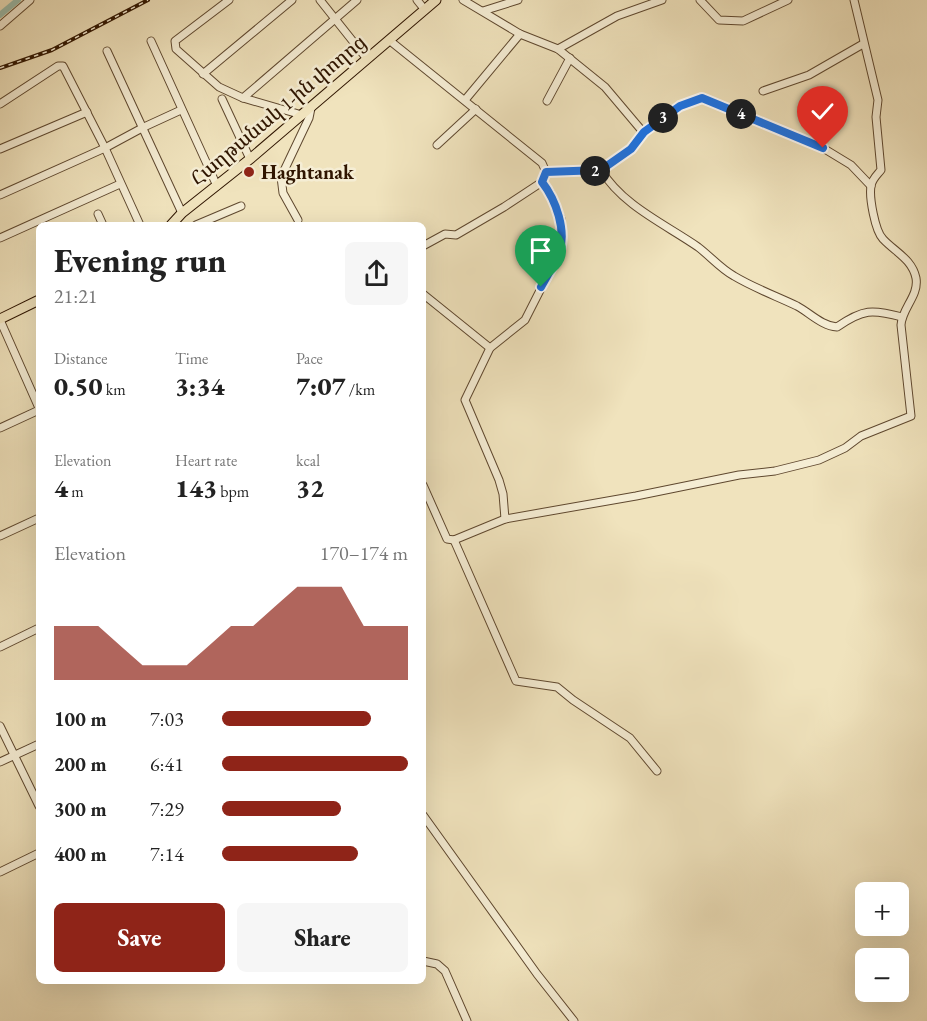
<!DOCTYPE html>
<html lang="en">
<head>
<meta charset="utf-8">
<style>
	:root { --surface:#fff; --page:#f6f6f6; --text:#222; --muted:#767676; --accent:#8f2418 }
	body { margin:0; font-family:"EB Garamond","Noto Serif Armenian",serif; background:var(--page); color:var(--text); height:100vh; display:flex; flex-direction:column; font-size:22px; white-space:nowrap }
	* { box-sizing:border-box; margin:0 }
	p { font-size:20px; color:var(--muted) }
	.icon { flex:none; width:33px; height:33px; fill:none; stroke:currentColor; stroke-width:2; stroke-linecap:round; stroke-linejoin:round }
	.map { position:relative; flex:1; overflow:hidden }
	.side { position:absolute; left:36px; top:222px; width:390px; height:762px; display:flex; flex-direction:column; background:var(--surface); border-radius:9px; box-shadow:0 6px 24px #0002 }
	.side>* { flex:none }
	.controls { position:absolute; left:855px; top:882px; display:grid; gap:12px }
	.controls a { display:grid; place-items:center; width:54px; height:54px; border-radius:9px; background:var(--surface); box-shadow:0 6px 24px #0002; font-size:30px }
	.pin { position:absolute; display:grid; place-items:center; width:51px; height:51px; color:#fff; margin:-62px -26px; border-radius:50% 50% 50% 0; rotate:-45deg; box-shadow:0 0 6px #0007 }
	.pin .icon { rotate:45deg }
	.km { position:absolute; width:30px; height:30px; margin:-15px; border-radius:50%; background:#222; color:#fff; font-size:16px; line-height:30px; text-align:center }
	.round { display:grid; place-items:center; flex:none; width:63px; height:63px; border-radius:9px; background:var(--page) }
	.headline { display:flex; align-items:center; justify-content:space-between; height:102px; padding:0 18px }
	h1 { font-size:33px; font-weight:800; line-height:45px }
	.figures { display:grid; grid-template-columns:repeat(3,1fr); gap:9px; height:102px; padding:6px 18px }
	.figures div { display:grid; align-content:center }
	.figures b { font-size:26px; font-weight:800 }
	.figures small { font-size:16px; font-weight:400 }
	.figures p { font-size:16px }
	.chart { height:168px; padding:12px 18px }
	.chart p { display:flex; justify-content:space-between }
	.chart svg { width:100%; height:108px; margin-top:6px; fill:var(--accent); opacity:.7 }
	.primary-button { display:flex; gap:12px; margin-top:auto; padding:12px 18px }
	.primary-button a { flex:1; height:69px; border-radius:9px; background:var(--accent); color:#fff; font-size:24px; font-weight:800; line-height:69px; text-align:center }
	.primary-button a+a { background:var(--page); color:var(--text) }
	ul { padding:0 18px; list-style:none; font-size:20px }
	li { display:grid; grid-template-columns:96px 72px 1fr; align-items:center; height:45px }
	li i { height:15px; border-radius:8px; background:var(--accent) }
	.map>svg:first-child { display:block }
</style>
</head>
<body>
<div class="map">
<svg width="927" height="1021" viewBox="0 0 927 1021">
	<rect width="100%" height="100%" fill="#f0e3bd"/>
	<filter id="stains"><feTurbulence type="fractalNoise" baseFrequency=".00333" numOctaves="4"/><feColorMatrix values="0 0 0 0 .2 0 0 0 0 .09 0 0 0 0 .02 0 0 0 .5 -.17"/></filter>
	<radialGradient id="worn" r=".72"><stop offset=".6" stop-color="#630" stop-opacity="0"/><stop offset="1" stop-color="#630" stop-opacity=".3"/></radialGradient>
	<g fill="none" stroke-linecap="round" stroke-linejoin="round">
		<polyline stroke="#9bbead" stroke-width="6" points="0,15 18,0"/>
		<defs>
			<g id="minor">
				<polyline points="229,0 175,41 176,49 219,87 243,98 302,115"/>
				<polyline points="320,0 367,59"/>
				<polyline points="417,0 425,10"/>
				<polyline points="463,0 520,34 558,49 605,87 643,132"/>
				<polyline points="700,0 719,20 743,21 788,0"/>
				<polyline points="483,11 518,0"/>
				<polyline points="0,26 30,0"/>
				<polyline points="389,40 542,163 546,172 542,182 504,207 456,235 445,234 423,246"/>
				<polyline points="151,41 217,186"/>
				<polyline points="558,49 617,16 662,0"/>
				<polyline points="107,51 182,213"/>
				<polyline points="203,74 292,0"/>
				<polyline points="763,91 809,75 863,44"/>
				<polyline points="243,98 357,0"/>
				<polyline points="222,99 250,159"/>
				<polyline points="465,100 520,34"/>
				<polyline points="547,101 570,58"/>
				<polyline points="0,104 58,66 63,66 105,148 140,225"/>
				<polyline points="437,145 476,109"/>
				<polyline points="0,149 87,112"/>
				<path d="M601,170C623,206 665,224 698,247C710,256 721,269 734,276C754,288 776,296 797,306C810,313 822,326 837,327C863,309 872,309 902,317"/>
				<polyline points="546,172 601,170 631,149 643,132 680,106 702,98 823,148 851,165 871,186"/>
				<polyline points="0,195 105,148 144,127 181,110"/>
				<polyline points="98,214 103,225"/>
				<polyline points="298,220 283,193 281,177 309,118 311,108"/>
				<polyline points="196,225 241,206"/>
				<polyline points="0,238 120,184"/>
				<polyline points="423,294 490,348"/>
				<polyline points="0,320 39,408"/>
				<polyline points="0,428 39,410"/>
				<path d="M423,485L447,539L454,540L505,519L636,496L739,475L775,471L819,460L845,448L861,436L911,416L901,325C902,308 919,296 916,278C912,259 895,252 883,239C875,231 869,197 871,186C872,179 877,175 881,170L876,117L878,100L854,0"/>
				<polyline points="505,519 503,494 499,480 465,400 490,348 525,320 560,251 561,219 550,192 542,182"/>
				<polyline points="0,536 39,518"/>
				<polyline points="454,540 516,681 557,687 573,700 630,738 657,771"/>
				<polyline points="0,647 39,628"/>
				<polyline points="0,726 39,806"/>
				<polyline points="0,762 39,744"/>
				<polyline points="423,815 537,974 574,1021"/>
				<polyline points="0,872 39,853"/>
				<polyline points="423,961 437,964 445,971 467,1021"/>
			</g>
			<g id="major">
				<polyline points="171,225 182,213 250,159 436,0"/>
				<polyline points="0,319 39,300"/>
			</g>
		</defs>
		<use href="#minor" stroke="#5f482f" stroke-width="9"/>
		<use href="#major" stroke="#2f1500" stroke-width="11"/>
		<use href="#minor" stroke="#f5edd4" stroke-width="7"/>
		<use href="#major" stroke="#f0e3bd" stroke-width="9"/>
		<defs>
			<polyline id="rail" points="0,68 52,50 148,0"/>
		</defs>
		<use href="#rail" stroke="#2f1500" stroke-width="4"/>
		<use href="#rail" stroke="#f5edd4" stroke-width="1.5" stroke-dasharray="4.5" stroke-linecap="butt"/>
	</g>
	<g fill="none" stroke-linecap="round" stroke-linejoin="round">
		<defs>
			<path id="route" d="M541,287C547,276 554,265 559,253C567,231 556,200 542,182L546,172L601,170L631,149L644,132L680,106L702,98L823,148"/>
		</defs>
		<use href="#route" stroke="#fff" stroke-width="12"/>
		<use href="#route" stroke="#1a73e8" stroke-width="8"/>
	</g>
	<circle fill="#8f2418" stroke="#f5edd4" stroke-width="2" cx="249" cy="172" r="6"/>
	<g text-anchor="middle" stroke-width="5" stroke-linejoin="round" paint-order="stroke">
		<g font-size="20" fill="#2f1500" stroke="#f5edd4">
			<text transform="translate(278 110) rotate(-40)" y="7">Հաղթանակ 1-ին փողոց</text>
		</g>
		<g font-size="20" font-weight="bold" fill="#2f1500" stroke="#f5edd4" text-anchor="start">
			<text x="261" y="179">Haghtanak</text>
		</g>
	</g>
	<rect width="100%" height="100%" filter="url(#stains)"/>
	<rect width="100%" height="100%" fill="url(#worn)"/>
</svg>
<div class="controls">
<a>+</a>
<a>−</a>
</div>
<div class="pin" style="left:541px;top:287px;background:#1e9e55"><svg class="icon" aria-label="arrive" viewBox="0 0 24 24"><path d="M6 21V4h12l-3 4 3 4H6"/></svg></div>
<div class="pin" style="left:823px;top:148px;background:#d93025"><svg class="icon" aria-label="check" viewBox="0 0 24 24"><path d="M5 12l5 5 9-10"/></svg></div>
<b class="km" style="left:595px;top:171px">2</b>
<b class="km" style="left:663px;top:118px">3</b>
<b class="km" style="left:741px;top:114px">4</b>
<section class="side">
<div class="headline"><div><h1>Evening run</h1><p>21:21</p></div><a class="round"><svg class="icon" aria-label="share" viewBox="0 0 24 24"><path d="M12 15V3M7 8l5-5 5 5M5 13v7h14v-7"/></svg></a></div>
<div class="figures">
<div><p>Distance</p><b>0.50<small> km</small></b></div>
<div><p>Time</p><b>3:34</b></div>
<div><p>Pace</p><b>7:07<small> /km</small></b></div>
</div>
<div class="figures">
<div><p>Elevation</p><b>4<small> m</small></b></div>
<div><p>Heart rate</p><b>143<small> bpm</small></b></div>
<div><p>kcal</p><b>32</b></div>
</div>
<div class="chart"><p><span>Elevation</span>170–174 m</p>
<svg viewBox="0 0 160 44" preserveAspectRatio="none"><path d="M0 44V22L10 22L20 22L30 30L40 38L50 38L60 38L70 30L80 22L90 22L100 14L110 6L120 6L130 6L140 22L150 22L160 22V44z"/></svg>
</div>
<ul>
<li><b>100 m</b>7:03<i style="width:80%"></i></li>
<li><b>200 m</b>6:41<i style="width:100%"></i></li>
<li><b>300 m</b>7:29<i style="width:64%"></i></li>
<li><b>400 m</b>7:14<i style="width:73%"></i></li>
</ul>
<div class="primary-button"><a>Save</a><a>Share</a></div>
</section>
</div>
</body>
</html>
